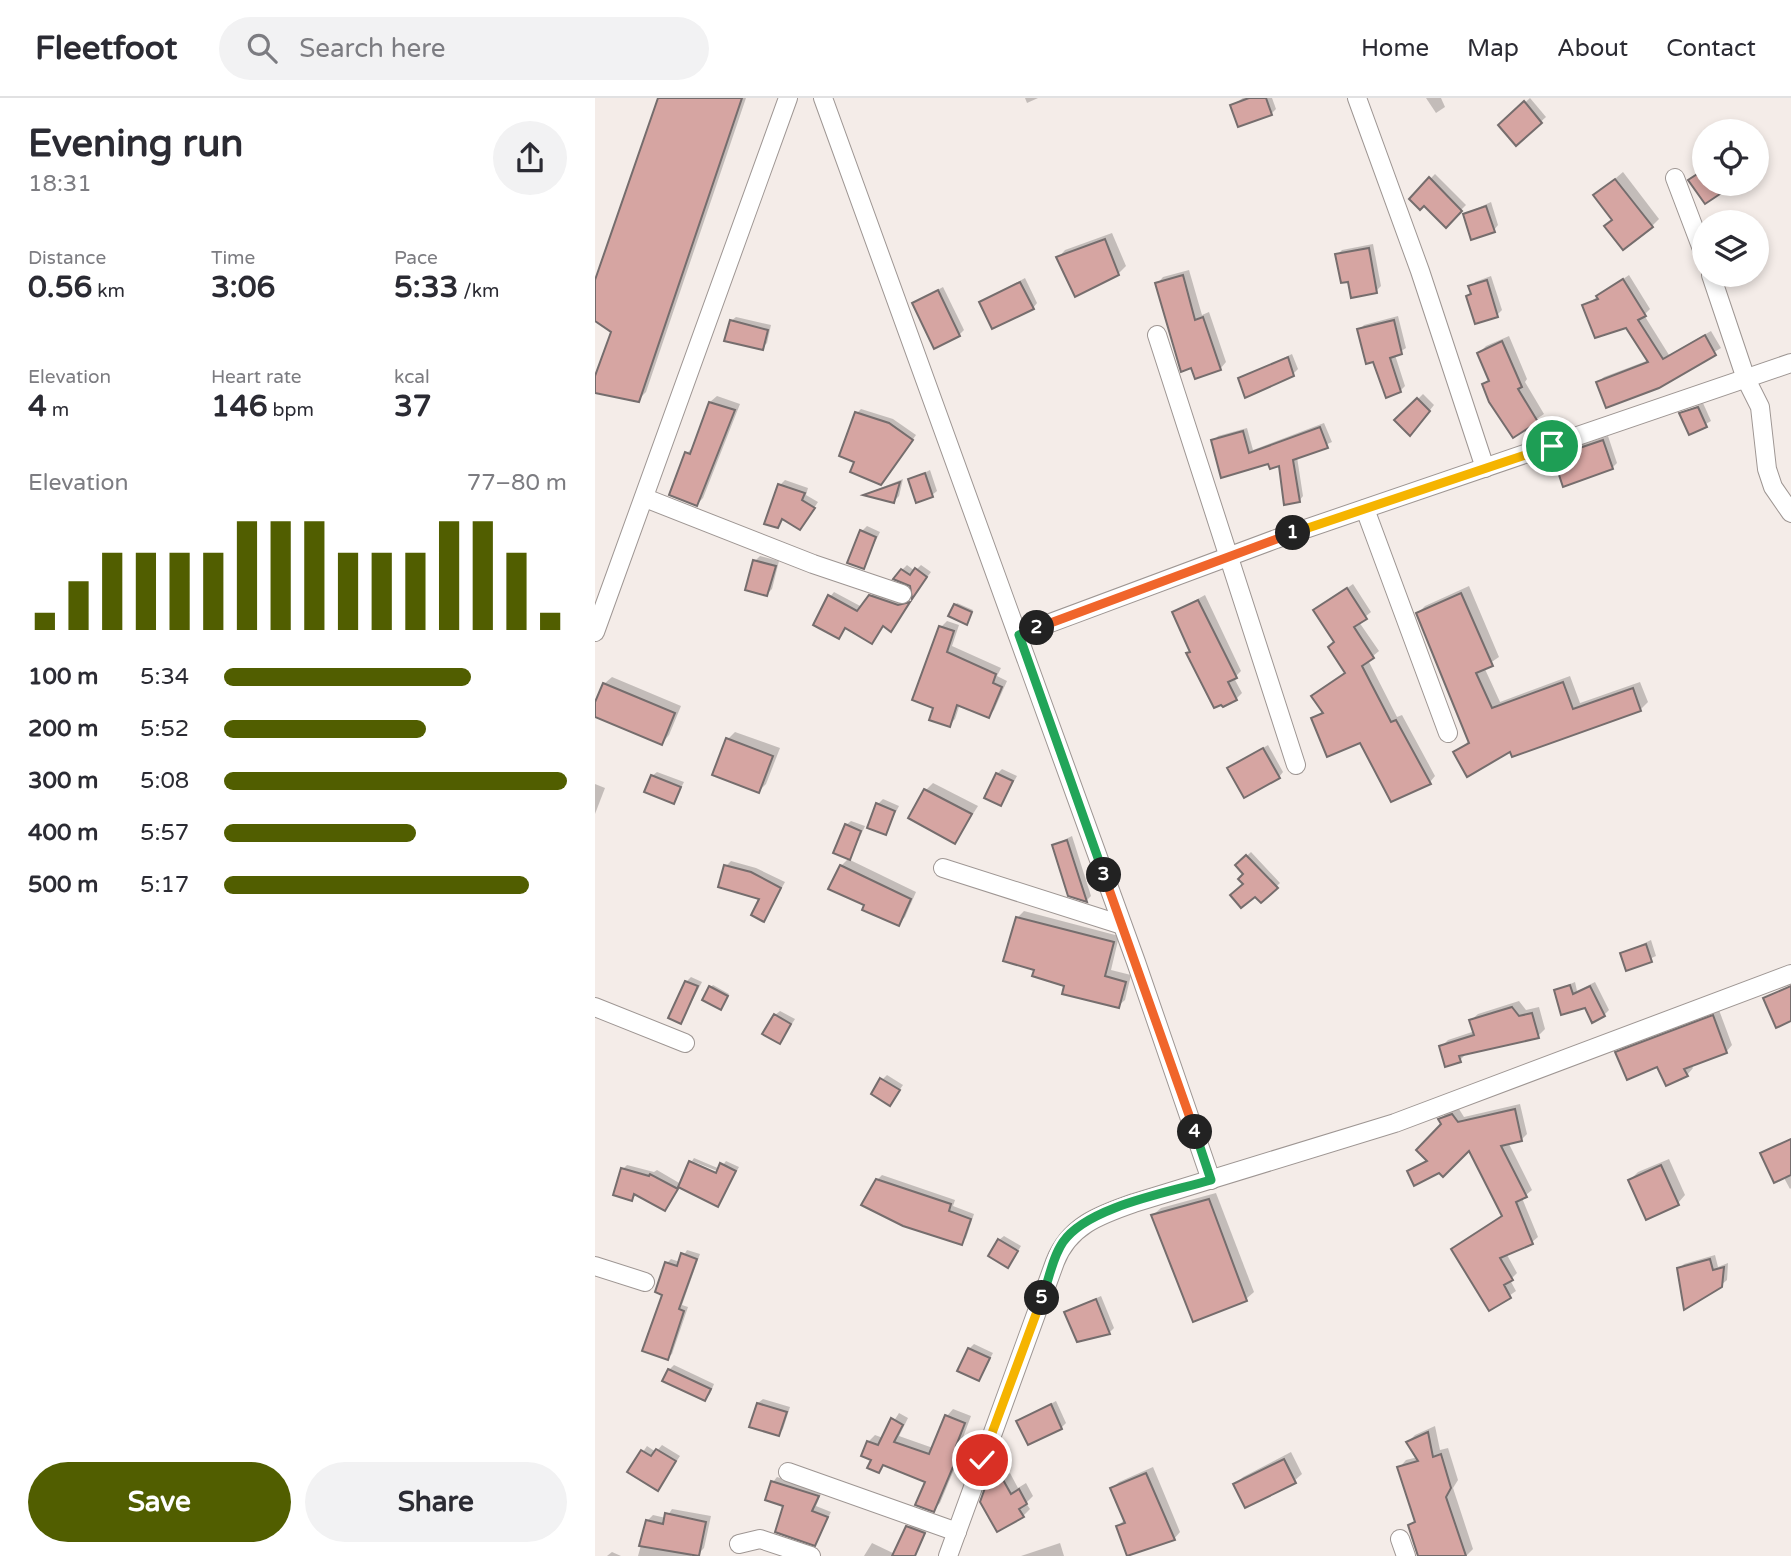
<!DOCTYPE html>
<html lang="en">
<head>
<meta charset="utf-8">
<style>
	:root { --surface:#fff; --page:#f2f2f3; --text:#2b2b33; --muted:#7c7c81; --line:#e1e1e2; --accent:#515e00 }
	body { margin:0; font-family:"Varela Round",sans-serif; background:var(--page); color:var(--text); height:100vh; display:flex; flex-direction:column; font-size:26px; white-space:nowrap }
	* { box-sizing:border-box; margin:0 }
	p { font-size:23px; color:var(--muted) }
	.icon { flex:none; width:38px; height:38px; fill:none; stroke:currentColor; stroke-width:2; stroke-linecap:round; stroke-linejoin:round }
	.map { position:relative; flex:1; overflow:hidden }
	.side { display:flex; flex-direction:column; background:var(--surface); width:595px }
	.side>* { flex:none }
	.buttons { position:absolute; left:1097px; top:21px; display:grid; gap:14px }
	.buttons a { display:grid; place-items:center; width:77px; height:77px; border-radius:50%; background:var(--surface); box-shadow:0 4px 10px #0003; font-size:35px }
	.pin { position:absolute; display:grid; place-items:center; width:60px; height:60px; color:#fff; margin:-30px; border:4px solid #fff; border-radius:50%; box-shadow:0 2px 7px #0007 }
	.km { position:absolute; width:35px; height:35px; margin:-18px; border-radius:50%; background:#222; color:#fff; font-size:19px; line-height:35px; text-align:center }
	.round { display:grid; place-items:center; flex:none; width:74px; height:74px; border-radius:37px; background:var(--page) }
	.headline { display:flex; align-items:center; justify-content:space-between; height:119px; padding:0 28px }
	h1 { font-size:38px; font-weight:700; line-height:52px }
	.figures { display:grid; grid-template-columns:repeat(3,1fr); gap:10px; height:119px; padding:7px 28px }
	.figures div { display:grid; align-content:center }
	.figures b { font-size:30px; font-weight:700 }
	.figures small { font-size:19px; font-weight:400 }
	.figures p { font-size:19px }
	.chart { height:196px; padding:14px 28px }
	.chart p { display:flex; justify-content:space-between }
	.chart svg { width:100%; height:126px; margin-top:7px; stroke:var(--accent); stroke-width:6 }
	.button { display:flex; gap:14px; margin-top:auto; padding:14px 28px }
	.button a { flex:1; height:80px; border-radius:42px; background:var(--accent); color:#fff; font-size:28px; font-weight:700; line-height:80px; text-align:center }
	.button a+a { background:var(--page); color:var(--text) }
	ul { padding:0 28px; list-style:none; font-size:23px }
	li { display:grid; grid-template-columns:112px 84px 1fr; align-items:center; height:52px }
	li i { height:18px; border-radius:9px; background:var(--accent) }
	header { display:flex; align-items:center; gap:42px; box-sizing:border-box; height:98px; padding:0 35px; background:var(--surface); border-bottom:2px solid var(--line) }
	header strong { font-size:33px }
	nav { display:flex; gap:38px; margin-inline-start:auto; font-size:24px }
	.search { width:490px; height:63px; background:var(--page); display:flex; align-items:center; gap:18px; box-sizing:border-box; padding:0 24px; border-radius:38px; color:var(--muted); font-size:26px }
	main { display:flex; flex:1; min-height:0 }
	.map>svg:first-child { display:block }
</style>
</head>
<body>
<header>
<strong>Fleetfoot</strong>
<div class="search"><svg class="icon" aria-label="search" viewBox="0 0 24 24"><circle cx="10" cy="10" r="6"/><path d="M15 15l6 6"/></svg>Search here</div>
<nav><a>Home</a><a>Map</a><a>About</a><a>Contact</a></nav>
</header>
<main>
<section class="side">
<div class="headline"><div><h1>Evening run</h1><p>18:31</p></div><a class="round"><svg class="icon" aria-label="share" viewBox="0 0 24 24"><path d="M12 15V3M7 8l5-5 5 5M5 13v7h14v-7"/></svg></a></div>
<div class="figures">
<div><p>Distance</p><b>0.56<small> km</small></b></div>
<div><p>Time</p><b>3:06</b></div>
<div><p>Pace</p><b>5:33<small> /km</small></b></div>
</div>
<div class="figures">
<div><p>Elevation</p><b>4<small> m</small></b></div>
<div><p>Heart rate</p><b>146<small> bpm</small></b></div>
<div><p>kcal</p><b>37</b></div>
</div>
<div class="chart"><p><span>Elevation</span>77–80 m</p>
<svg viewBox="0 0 160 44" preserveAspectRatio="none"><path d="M5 44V38M15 44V27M25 44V17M35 44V17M45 44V17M55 44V17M65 44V6M75 44V6M85 44V6M95 44V17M105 44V17M115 44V17M125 44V6M135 44V6M145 44V17M155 44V38"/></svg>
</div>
<ul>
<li><b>100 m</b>5:34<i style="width:72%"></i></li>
<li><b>200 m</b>5:52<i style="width:59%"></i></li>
<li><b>300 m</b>5:08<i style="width:100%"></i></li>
<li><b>400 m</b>5:57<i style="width:56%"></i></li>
<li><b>500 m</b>5:17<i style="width:89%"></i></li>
</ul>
<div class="button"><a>Save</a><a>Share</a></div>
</section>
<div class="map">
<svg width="1196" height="1458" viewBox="0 0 1196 1458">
	<rect width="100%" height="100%" fill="#f4ece8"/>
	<g fill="#0003">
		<polygon points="64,0 151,0 51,294 43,302 0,293 0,283 18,233 0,221 0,187"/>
		<polygon points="430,0 443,0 432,5"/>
		<polygon points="648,0 677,0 681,11 676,16 637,7"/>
		<polygon points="831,0 846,0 850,9 841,15"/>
		<polygon points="935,0 951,19 922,45 905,27"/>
		<polygon points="1028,74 1064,121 1057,128 1018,122 1000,98"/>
		<polygon points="840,76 871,107 851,127 829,105 816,101"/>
		<polygon points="896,104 903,127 899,132 870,116"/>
		<polygon points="517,135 531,168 523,176 463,160 470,152"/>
		<polygon points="778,146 786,188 781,193 755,182 742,157 747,152"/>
		<polygon points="594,172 607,217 614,214 631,264 625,271 562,186 568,179"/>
		<polygon points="1034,177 1055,211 1049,217 1074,257 1116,233 1126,250 1063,288 1003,284 1009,279 1054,262 1032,228 989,208"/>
		<polygon points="896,178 907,212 902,217 873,199 880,184"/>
		<polygon points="430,180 442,205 438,210 386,204"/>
		<polygon points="348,189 369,232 364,237 319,205"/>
		<polygon points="803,218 811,250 800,257 810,288 805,293 780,262 764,232 769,227"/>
		<polygon points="141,219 176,227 172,245 167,250 136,223"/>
		<polygon points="914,238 932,281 930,284 949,316 918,337 889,287 895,281 884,255 891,248"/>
		<polygon points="697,256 703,271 698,276 645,281"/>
		<polygon points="828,296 839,307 820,331 804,320"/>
		<polygon points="122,298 145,306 108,400 102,406 92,355 98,349 115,304"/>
		<polygon points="1108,305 1116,323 1095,335 1086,316"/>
		<polygon points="266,311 298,321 321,337 290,381 262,363 262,315"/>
		<polygon points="729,325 737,344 702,359 708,398 704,403 685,365 674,364 618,343 623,338 652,330 658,352"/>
		<polygon points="1013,338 1022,365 1017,370 960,359 964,354"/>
		<polygon points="335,372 342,393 337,397 315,382"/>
		<polygon points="308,381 304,398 299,403 271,396"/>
		<polygon points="190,382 213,390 211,397 223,404 209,425 189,420 183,428 172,424 185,387"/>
		<polygon points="272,428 285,434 268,469 267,433"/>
		<polygon points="165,458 184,463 177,491 172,496 160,463"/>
		<polygon points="312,467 320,473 326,467 336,474 321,494 307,472"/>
		<polygon points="758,486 776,514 764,524 784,553 773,562 802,619 807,617 840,678 835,684 766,643 718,621 728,613 718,598 751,574 741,543 721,512"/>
		<polygon points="874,488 904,559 889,569 905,604 975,578 985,605 1045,584 1053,604 1045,612 916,652 860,654 875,642 823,515 830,508"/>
		<polygon points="280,493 309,503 316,501 296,532 289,527 251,529 244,539 235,499 239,494 267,509"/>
		<polygon points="610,497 646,573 639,580 647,595 641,601 593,556 596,553 579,514"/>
		<polygon points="362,505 378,512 373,523 360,507"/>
		<polygon points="352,523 364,527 357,548 406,570 402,578 412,583 399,612 393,618 365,606 360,621 354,627 340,608 346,529"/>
		<polygon points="17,579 86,608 74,637 67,645 0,617 9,586"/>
		<polygon points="140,634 185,650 171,686 164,693 133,641"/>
		<polygon points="673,647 688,674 684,679 635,670"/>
		<polygon points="407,671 422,678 406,706 402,676"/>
		<polygon points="62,674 89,684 79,704 57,678"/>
		<polygon points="338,685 383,708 360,744 331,692"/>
		<polygon points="0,686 10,690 0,716"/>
		<polygon points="288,701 304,708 290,735 283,706"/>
		<polygon points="256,723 270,728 255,760 251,727"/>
		<polygon points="477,738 496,798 492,802 475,797 459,747"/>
		<polygon points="656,754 685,785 666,803 650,786 650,776 642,767"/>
		<polygon points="253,761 321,794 310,819 303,826 271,806 246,768"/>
		<polygon points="136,763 161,770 190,784 169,822 167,800 131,768"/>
		<polygon points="429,813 524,838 516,872 536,877 530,902 523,908 471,887 422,820"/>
		<polygon points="1056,842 1061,858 1032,871 1027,856"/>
		<polygon points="96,879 107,884 86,924 91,884"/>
		<polygon points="980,884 982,893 1000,884 1014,912 1009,917 961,892"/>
		<polygon points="118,887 134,896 127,908 116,889"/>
		<polygon points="1196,887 1196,921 1170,901"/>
		<polygon points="924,903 931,912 944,909 950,931 943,938 872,955 865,962 846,949 853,942 880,933 876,922 883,916"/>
		<polygon points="1124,912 1137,947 1131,954 1096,966 1098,970 1092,977 1022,955 1029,948"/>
		<polygon points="185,913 200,921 185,944 180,917"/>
		<polygon points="292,977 308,987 295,1006 287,982"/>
		<polygon points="925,1006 932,1036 926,1042 913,1044 937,1092 927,1100 943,1139 937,1144 911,1155 922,1175 915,1182 921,1193 895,1211 858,1151 908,1117 875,1050 845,1073 814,1073 833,1061 849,1026 845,1021 851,1016 864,1011 869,1019"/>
		<polygon points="1196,1040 1196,1090 1195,1091 1188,1078 1167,1056"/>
		<polygon points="99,1060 125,1071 131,1063 144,1069 123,1107 85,1088 70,1111 42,1096 37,1101 28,1071 32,1067 59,1074 62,1072 86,1086 128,1079 130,1076 97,1063"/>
		<polygon points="1074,1061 1090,1097 1083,1105 1035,1082 1043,1074"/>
		<polygon points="287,1077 360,1102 358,1108 379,1116 371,1140 366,1145 282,1082"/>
		<polygon points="621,1095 659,1194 651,1201 558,1117 566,1110"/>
		<polygon points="409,1138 426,1148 417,1163 404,1142"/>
		<polygon points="92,1152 105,1156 87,1207 93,1209 77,1256 72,1260 69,1195 72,1165 76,1161 85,1164"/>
		<polygon points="1120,1157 1123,1169 1133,1165 1132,1182 1126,1187 1084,1171 1089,1166"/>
		<polygon points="506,1198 519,1230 514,1235 471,1214"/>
		<polygon points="379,1246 398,1255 384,1281 374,1251"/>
		<polygon points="79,1267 119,1286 115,1296 110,1301 74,1272"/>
		<polygon points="168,1301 195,1309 188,1331 184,1336 163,1305"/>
		<polygon points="461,1303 471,1325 466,1330 423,1323"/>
		<polygon points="358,1311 376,1318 367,1342 371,1343 345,1405 338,1412 332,1384 290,1366 283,1373 273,1344 280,1337 288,1340 304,1315 313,1320 304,1338 338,1350 352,1318"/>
		<polygon points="840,1328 845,1352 853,1350 863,1382 858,1390 878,1451 871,1458 825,1458 815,1427 821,1422 804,1370 811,1362 823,1359 813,1344 820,1337"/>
		<polygon points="67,1347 85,1358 63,1391 35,1373 52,1348 61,1354"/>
		<polygon points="696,1354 707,1376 699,1383 640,1387 648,1379"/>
		<polygon points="558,1369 585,1434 579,1441 523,1428 530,1421 517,1390 524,1384"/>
		<polygon points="415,1375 423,1390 431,1385 438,1398 431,1405 435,1411 428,1418 391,1391"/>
		<polygon points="182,1379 227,1393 221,1408 236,1414 220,1446 178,1384"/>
		<polygon points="77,1411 116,1418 109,1450 103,1456 96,1454 96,1458 43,1458 53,1422 58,1417 71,1420"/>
		<polygon points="317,1424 333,1430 320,1458 269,1458 277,1445 300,1456"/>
		<polygon points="465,1445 469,1458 426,1458"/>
		<polygon points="17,1454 26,1458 12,1458"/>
	</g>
	<g fill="#d6a5a2" stroke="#756d6d" stroke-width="2">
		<polygon points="63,0 147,0 44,304 0,295 0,278 16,234 0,223 0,182"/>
		<polygon points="654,0 671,0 677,17 643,29 635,7"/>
		<polygon points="929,3 947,25 921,48 903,27"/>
		<polygon points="1110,71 1110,86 1140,86 1110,106 1093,82"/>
		<polygon points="834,79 867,113 851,130 829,108 825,112 814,101"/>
		<polygon points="1020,81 1058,129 1028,152 1009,128 1017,122 998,97"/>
		<polygon points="891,108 900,134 876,142 868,116"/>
		<polygon points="510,141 524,177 480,199 461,159"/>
		<polygon points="774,150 782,195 756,200 753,184 746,185 740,156"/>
		<polygon points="588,177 600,222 608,219 626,272 600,281 596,270 586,274 560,185"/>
		<polygon points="1028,181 1051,218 1043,222 1068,261 1110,237 1121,257 1064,290 1011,310 1001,284 1053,264 1031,230 1000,240 987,207 1003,201 1001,198"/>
		<polygon points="892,182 903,219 880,226 871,198 876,196 873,188"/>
		<polygon points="425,184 439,211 397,231 384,204"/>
		<polygon points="343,192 365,238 339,251 317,205"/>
		<polygon points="135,222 173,232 168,252 129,243"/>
		<polygon points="799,222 807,256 795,260 806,294 791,300 778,264 771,266 762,231"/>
		<polygon points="907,243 927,289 923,291 943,324 918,340 894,304 887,286 894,283 882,255"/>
		<polygon points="693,259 699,278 650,300 643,280"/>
		<polygon points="822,300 835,313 815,338 799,322"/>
		<polygon points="114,304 140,312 102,408 74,397 90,354 95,356"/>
		<polygon points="1103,309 1112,329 1094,337 1084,315"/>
		<polygon points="260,314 294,325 318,342 286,387 255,374 259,364 244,358"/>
		<polygon points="725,329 733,350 698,362 705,404 689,407 684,368 675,371 673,366 626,380 616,342 648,333 654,355"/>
		<polygon points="1008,342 1018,371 968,389 958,359"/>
		<polygon points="330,375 338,399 321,405 313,381"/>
		<polygon points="305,384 299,405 268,397"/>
		<polygon points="183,386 210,395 207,402 220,410 205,432 187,421 183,430 169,426"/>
		<polygon points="265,432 281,439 269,471 252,465"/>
		<polygon points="158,462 181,468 172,498 150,492"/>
		<polygon points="320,470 332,479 317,501 315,488 298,481 306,471 315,477"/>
		<polygon points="752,490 772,521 759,529 779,560 767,568 796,624 801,622 836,686 796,704 765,645 732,659 716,620 728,615 716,598 750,575 733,549 739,544 718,512"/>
		<polygon points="866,495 898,568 881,575 897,610 968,584 978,611 1038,590 1046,613 917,659 915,654 872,679 858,654 874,645 821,515"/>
		<polygon points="233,497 262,513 274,497 303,507 315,504 296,534 288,528 277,546 250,530 244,541 218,527"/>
		<polygon points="603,502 642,580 633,584 642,602 628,609 626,607 619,610 591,555 595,554 577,514"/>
		<polygon points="359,506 377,514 372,527 353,518"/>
		<polygon points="344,528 359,533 352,554 401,576 398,585 407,589 394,620 362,607 355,629 334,622 338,610 317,602"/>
		<polygon points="8,585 80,615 67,647 0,619 0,604"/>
		<polygon points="131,640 178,658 164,695 117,677"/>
		<polygon points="668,650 685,680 649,700 632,670"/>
		<polygon points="401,675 418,683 406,708 389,700"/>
		<polygon points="56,677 86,689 79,706 49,694"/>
		<polygon points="329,691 377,716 360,746 313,720"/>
		<polygon points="281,705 300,713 291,737 272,730"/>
		<polygon points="250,726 266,733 255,762 238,755"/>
		<polygon points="472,742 492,804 473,798 457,747"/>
		<polygon points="651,757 683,790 666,805 660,799 646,810 635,797 648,786 643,781 648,776 640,767"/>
		<polygon points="129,767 156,774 186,790 169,824 156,817 164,801 123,789"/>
		<polygon points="245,767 316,801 304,828 267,812 269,807 233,791"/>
		<polygon points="421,819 519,844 510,878 531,884 524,910 467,896 469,888 437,878 439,872 408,863"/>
		<polygon points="1051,846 1057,864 1031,873 1025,855"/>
		<polygon points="90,883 103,888 86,926 73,920"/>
		<polygon points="975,887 978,896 995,888 1010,918 997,925 990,910 966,917 959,892"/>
		<polygon points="114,888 133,898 126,912 107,902"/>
		<polygon points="1196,888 1196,923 1181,930 1168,900"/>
		<polygon points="917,909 924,918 937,915 944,940 864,958 866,964 850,969 844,948 879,937 874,922"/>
		<polygon points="179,916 196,926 185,946 167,936"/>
		<polygon points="1118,917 1132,955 1089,971 1093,978 1071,988 1062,969 1032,982 1020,954"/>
		<polygon points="285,980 305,992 295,1008 276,996"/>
		<polygon points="920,1011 927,1043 906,1048 932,1099 921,1104 938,1146 905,1160 918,1182 909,1187 916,1200 894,1213 856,1151 907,1118 874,1053 848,1079 844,1075 819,1088 812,1073 832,1063 821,1052 846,1026 843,1021 857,1016 863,1024"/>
		<polygon points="1196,1041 1196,1077 1179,1085 1165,1055"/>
		<polygon points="94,1063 121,1075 125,1065 141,1073 123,1109 83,1089"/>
		<polygon points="1066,1067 1084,1107 1051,1122 1033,1082"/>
		<polygon points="26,1070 54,1078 55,1076 83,1091 70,1113 39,1096 37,1103 18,1097"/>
		<polygon points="281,1081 356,1106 354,1113 376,1121 367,1147 308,1128 266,1107"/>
		<polygon points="614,1101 652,1203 598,1224 556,1117"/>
		<polygon points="403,1141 423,1153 413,1170 393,1158"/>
		<polygon points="86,1155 102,1161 84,1211 89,1213 73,1262 47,1253 67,1197 60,1194 70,1164 82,1168"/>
		<polygon points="1115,1161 1118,1172 1129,1169 1127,1189 1089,1212 1082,1170"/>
		<polygon points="501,1201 515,1236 482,1244 469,1214"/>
		<polygon points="373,1250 395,1260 384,1283 362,1273"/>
		<polygon points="73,1271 116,1291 110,1303 67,1283"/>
		<polygon points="162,1305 192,1314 184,1338 154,1329"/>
		<polygon points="456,1306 467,1331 433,1347 421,1323"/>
		<polygon points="350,1317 370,1325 361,1348 366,1350 339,1414 320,1407 330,1384 288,1367 284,1375 272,1370 276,1362 266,1358 272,1343 283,1347 296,1320 308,1327 299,1344 334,1356"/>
		<polygon points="833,1334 838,1359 846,1356 856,1390 851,1399 871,1458 823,1458 813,1427 820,1424 802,1369 823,1363 811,1344"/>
		<polygon points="61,1351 81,1363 63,1393 32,1374 46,1352 56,1358"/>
		<polygon points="689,1361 701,1385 650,1410 638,1386"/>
		<polygon points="551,1375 580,1442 532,1458 521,1428 530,1425 515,1390"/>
		<polygon points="407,1380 416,1396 424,1391 432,1406 424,1411 429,1419 402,1434 385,1404 390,1390"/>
		<polygon points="176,1383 224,1398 217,1413 233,1419 220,1448 180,1434 188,1408 170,1402"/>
		<polygon points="70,1415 111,1424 104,1458 44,1448 51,1422 68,1426"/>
		<polygon points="311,1428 330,1435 320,1458 297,1458"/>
	</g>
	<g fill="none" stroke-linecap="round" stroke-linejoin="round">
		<defs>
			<g id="minor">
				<polyline points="228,0 541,864 616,1082"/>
				<polyline points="762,0 825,173 890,370"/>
				<polyline points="1080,80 1110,159"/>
				<polyline points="1116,177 1151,281 1165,309 1172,371 1178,389 1196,415"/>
				<polyline points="562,237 701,667"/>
				<polyline points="50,400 218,466 307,496"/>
				<polyline points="770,411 853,635"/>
				<polyline points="0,534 193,0"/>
				<polyline points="423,537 681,441 1196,265"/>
				<polyline points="348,770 527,827"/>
				<polyline points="0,909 90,945"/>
				<polyline points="0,1168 50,1184"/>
				<polyline points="193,1374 362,1434"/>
				<polyline points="805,1441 811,1458"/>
				<polyline points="144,1446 165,1441 216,1458"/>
				<path d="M353,1458L460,1164C474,1128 504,1117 539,1105L800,1025L1196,876"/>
			</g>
		</defs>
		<use href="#minor" stroke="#9e9693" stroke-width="20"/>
		<use href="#minor" stroke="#fff" stroke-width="18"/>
	</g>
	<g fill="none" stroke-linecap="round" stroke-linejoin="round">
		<defs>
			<polyline id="split-1" points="698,435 957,348"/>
			<polyline id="split-2" points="442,530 698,435"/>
			<polyline id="split-3" points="442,530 424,537 509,777"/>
			<polyline id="split-4" points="509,777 600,1034"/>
			<path id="split-5" d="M447,1200C454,1182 457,1160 468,1144C493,1108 576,1094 616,1082L600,1034"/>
			<polyline id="split-6" points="387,1362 447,1200"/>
		</defs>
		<use href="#split-1" stroke="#fff" stroke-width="14"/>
		<use href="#split-2" stroke="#fff" stroke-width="14"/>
		<use href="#split-3" stroke="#fff" stroke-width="14"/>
		<use href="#split-4" stroke="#fff" stroke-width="14"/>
		<use href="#split-5" stroke="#fff" stroke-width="14"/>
		<use href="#split-6" stroke="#fff" stroke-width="14"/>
		<use href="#split-1" stroke="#f5b400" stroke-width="9"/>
		<use href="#split-2" stroke="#f0652b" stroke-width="9"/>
		<use href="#split-3" stroke="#22a559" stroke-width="9"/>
		<use href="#split-4" stroke="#f0652b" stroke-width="9"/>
		<use href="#split-5" stroke="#22a559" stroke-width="9"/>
		<use href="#split-6" stroke="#f5b400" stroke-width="9"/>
	</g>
</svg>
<div class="buttons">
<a><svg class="icon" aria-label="locate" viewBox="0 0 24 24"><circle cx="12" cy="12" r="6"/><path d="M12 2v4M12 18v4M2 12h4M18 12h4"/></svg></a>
<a><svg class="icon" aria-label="layers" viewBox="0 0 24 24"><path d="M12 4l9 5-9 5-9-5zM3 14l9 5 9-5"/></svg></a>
</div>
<div class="pin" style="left:957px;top:348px;background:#1e9e55"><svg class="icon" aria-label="arrive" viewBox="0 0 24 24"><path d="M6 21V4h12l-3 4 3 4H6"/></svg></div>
<div class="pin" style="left:387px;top:1362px;background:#d93025"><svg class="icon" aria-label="check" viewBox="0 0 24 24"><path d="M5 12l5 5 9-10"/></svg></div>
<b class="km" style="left:698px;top:435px">1</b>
<b class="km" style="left:442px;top:530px">2</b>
<b class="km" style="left:509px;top:777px">3</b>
<b class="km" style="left:600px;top:1034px">4</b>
<b class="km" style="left:447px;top:1200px">5</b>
</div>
</main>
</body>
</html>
